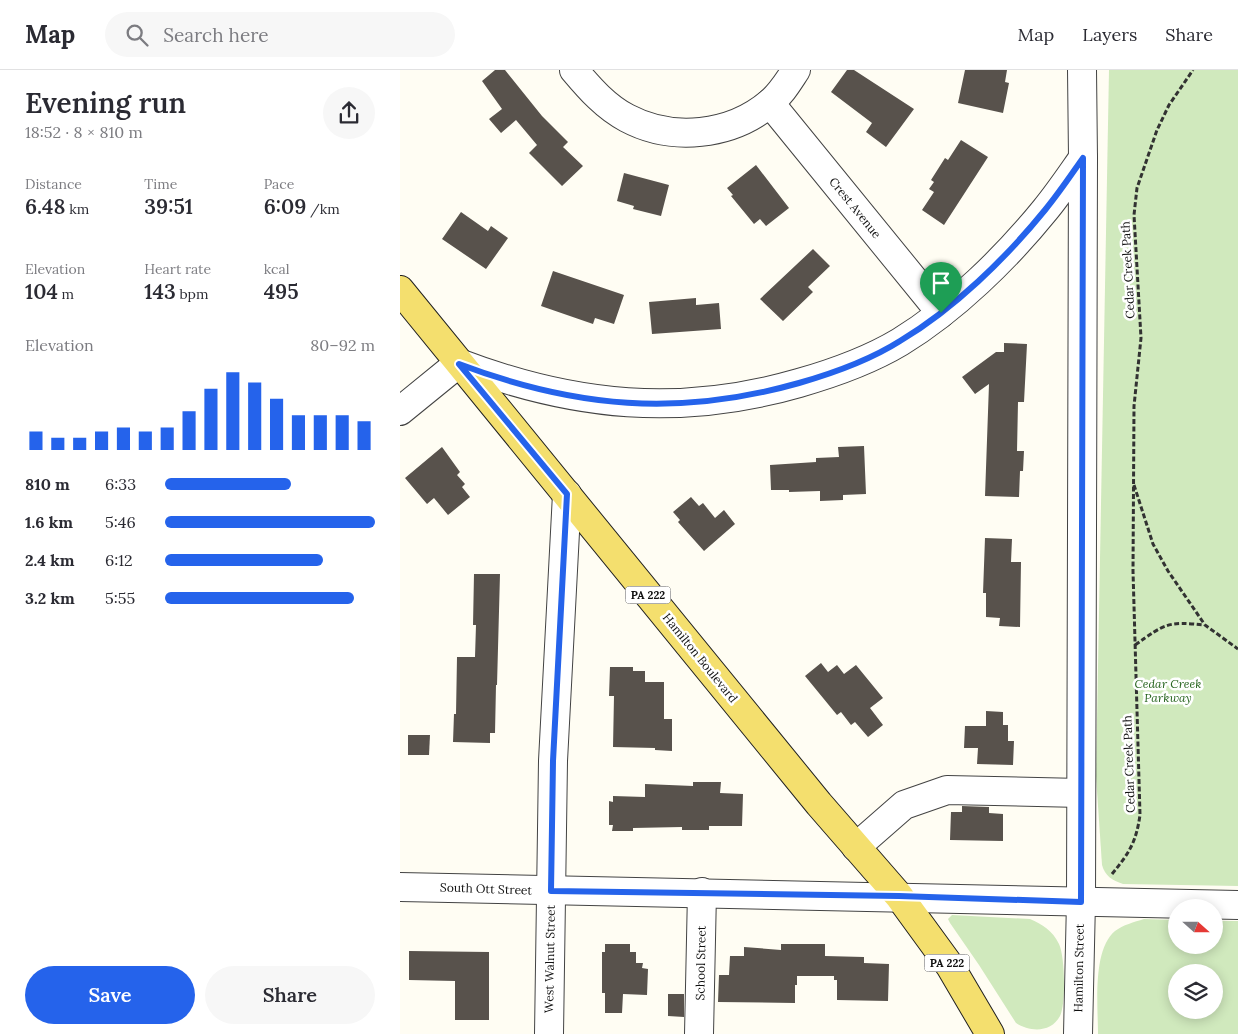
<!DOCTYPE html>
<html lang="en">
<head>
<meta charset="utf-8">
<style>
	:root { --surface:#fff; --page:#f7f7f7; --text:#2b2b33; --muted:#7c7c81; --line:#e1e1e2; --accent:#2563eb }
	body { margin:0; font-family:Lora,serif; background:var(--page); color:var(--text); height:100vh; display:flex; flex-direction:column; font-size:19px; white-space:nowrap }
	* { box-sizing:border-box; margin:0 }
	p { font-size:16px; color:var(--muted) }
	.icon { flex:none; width:28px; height:28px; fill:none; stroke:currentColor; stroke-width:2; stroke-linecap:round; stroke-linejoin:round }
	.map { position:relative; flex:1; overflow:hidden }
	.side { display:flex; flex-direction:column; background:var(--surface); width:400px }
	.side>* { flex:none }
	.needle { width:32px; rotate:111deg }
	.controls { position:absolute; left:768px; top:829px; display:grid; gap:10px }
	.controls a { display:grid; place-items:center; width:55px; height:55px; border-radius:50%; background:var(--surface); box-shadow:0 2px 12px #0003; font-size:25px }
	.pin { position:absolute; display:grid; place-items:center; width:42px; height:42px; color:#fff; margin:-51px -21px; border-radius:50% 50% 50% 0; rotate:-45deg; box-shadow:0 0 5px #0007 }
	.pin .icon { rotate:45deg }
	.round { display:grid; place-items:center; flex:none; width:52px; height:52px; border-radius:26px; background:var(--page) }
	.headline { display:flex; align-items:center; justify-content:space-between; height:85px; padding:0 25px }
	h1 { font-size:28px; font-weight:600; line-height:38px }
	.metrics { display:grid; grid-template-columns:repeat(3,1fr); gap:8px; height:85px; padding:5px 25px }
	.metrics div { display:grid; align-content:center }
	.metrics b { font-size:21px; font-weight:600 }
	.metrics small { font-size:14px; font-weight:400 }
	.metrics p { font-size:14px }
	.chart { height:140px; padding:10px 25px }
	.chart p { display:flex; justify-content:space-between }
	.chart svg { width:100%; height:90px; margin-top:5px; stroke:var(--accent); stroke-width:6 }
	.primary-button { display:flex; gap:10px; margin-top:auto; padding:10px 25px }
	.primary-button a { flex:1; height:58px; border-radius:30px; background:var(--accent); color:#fff; font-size:20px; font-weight:600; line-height:58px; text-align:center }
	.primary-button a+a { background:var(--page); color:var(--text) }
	ul { padding:0 25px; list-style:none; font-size:16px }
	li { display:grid; grid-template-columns:80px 60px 1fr; align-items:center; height:38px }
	li i { height:12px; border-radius:6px; background:var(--accent) }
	header { display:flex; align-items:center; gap:30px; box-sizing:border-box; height:70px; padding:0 25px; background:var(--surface); border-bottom:1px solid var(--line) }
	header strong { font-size:24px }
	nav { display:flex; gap:28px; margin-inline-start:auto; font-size:18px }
	.search { width:350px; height:45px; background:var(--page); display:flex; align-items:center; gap:12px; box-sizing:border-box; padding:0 18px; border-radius:28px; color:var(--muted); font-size:19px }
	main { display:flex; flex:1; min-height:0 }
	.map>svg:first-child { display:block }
</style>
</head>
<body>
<header>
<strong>Map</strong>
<div class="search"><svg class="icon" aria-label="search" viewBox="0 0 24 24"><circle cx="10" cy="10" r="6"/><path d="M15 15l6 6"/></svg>Search here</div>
<nav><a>Map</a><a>Layers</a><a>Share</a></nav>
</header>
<main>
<section class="side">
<div class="headline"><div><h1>Evening run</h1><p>18:52 · 8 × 810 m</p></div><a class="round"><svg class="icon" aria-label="share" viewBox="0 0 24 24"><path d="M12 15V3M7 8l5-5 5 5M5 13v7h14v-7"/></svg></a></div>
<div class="metrics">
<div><p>Distance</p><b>6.48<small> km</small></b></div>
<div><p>Time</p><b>39:51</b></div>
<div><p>Pace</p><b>6:09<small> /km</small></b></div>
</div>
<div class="metrics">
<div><p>Elevation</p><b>104<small> m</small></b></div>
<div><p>Heart rate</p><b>143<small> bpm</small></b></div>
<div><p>kcal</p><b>495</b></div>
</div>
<div class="chart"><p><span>Elevation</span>80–92 m</p>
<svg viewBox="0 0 160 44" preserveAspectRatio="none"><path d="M5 44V35M15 44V38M25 44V38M35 44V35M45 44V33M55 44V35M65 44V33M75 44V25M85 44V14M95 44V6M105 44V11M115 44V19M125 44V27M135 44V27M145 44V27M155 44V30"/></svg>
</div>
<ul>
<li><b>810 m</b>6:33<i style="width:60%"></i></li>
<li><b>1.6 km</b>5:46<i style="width:100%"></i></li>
<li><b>2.4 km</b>6:12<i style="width:75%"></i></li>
<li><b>3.2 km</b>5:55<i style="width:90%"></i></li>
</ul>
<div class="primary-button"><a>Save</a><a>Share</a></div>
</section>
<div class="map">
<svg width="838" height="964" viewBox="0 0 838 964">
	<rect width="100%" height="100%" fill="#fffdf3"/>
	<g fill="#d0e9bd" fill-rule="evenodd">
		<path d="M709,0H838V816L723,814C712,810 705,806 702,795L696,706Z"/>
		<path d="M552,845L630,849C642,854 653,861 659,874C665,886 666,934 660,946C651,963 630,962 616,953L579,895L550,853L548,849Z"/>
		<path d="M744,849L776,850V875H814V851H838V964H698C698,937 692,880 715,861C723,855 734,852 744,849ZM776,902H814V940H776Z"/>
	</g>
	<g fill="#58524c">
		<polygon points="95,0 105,0 142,46 168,72 163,77 183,96 162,116 129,83 137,75 116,50 101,63 89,49 102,39 82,11"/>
		<polygon points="447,0 454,0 514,39 486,77 466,62 472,53 431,22"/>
		<polygon points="565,0 607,0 605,12 609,13 603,43 558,33"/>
		<polygon points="561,70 588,87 544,155 522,140 534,122 529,119 534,112 531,110 545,88 548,90"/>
		<polygon points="356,95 389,138 366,156 360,149 354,154 331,126 333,125 327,118"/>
		<polygon points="224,103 269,115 261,146 233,139 234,136 217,131"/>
		<polygon points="61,142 88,161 91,156 108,168 86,199 42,169"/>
		<polygon points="413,179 430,196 408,217 413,222 383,251 360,229"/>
		<polygon points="153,201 224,225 214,254 195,248 193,254 141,236"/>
		<polygon points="296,228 296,235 319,233 321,259 252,264 249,232"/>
		<polygon points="604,273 627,274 624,332 618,332 617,381 624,381 623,401 620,401 619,427 585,426 589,314 575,324 562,307 596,282 604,282"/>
		<polygon points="464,376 466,424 443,425 443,430 420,431 420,421 389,422 389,420 371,420 370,395 416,392 416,388 439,387 438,377"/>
		<polygon points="42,377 60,402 57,405 65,414 62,417 70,427 48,445 34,428 27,434 5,408"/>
		<polygon points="291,427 299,436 303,433 315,448 324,440 335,454 304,481 278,452 280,450 273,442"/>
		<polygon points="585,468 612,469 611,492 621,492 620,557 599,556 600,548 586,547 586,523 583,523"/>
		<polygon points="74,504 100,504 97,615 96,615 95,663 90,663 90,673 53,672 54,644 56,644 57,587 75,587 76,555 73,555"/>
		<polygon points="421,593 428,602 437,595 444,604 456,595 483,628 470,638 483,655 468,667 455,652 451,655 441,642 437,645 405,606"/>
		<polygon points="210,597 233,597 233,601 245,601 245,612 264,612 264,649 272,649 272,681 255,680 255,678 213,677 214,626 209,626"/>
		<polygon points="586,641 603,642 603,655 608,655 608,671 614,671 613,695 577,694 578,678 564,678 565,656 586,656"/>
		<polygon points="8,665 30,665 29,685 8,685"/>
		<polygon points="293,712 321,712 320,723 343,724 342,756 309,756 309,760 282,760 282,757 233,758 233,761 212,761 213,755 209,755 209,731 213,732 213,726 245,727 245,714 293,716"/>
		<polygon points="562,736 589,737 589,743 603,744 603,771 550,770 551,742 562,742"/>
		<polygon points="205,874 230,874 230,882 236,882 236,893 243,893 242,898 248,899 247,925 223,924 222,943 205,943 205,923 202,923 202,882 205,882"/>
		<polygon points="381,874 425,874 425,886 464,887 464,893 489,894 488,931 437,930 437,910 434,910 434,906 397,906 397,915 395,915 395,933 318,932 319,905 329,905 330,886 344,886 344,877 381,880"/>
		<polygon points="9,881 89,882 89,950 55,950 55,911 9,910"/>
		<polygon points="268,924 284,924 284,947 268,946"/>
	</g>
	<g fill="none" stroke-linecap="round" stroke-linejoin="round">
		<defs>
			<g id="minor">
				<path d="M174,0C190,19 206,37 227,48C272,72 331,66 370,33C381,24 388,12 396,0"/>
				<polyline points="370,33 541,243"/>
				<path d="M0,341L59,293C174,337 281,347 399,313C434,303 470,290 500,272C554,239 606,188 645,140C659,123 671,105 683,88"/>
				<polyline points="456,777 504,735 547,720 681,723"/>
				<polyline points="0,817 838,835"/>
				<polyline points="149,964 153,691 167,424"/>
				<polyline points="299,964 302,822"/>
				<polyline points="678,964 681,831 683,88 682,0"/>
			</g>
			<polyline id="major" points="0,220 419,734 499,826 550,896 590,964"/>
		</defs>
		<use href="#minor" stroke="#434343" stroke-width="30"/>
		<use href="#major" stroke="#212121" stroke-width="30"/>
		<g stroke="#323232" stroke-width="3" stroke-dasharray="5 2.5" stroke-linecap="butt">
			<polyline points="734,415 753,474 768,501 805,555 838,579"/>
			<path d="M735,575C765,554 767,551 804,555"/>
			<path d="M712,804C729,783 736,773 740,745L733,501L734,336L741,268L734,145L737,118L757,60L769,35L793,0"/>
		</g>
		<use href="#minor" stroke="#fff" stroke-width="28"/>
		<use href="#major" stroke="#f4df6e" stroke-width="28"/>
	</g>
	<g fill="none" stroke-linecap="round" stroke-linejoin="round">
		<defs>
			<path id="route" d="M683,88L681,832L499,826L151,821L153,691L167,424L59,294C175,338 279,347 399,313C434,303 470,290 500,271C554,239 606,188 645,140C659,123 671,105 683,88Z"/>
		</defs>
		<use href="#route" stroke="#fff" stroke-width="10"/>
		<use href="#route" stroke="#2563eb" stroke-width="6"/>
	</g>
	<g text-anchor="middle" stroke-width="5" stroke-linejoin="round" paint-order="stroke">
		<g fill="#fff" stroke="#585858" stroke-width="1">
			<rect x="225.5" y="516.5" width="45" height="17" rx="4"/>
			<rect x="524.5" y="884.5" width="45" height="17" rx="4"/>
		</g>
		<g font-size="11" font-weight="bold" fill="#101010">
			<text x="248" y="529">PA 222</text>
			<text x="547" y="897">PA 222</text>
		</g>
		<g font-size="12" fill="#101010" stroke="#fff">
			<text transform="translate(455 138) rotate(51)" y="4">Crest Avenue</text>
			<text transform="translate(728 200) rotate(-93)" y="4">Cedar Creek Path</text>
			<text transform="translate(300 588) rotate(51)" y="4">Hamilton Boulevard</text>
			<text transform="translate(729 694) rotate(-92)" y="4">Cedar Creek Path</text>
			<text transform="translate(86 819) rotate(2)" y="4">South Ott Street</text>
			<text transform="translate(150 889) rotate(-89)" y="4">West Walnut Street</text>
			<text transform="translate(301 893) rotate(-89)" y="4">School Street</text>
			<text transform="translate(679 898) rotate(-89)" y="4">Hamilton Street</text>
		</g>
		<g font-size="12" font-style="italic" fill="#296621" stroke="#fff">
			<text x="768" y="618">Cedar Creek<tspan x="768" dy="14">Parkway</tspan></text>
		</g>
	</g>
</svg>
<div class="controls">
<a><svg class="needle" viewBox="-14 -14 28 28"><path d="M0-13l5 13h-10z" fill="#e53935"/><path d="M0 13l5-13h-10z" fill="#7c7c81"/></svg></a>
<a><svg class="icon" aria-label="layers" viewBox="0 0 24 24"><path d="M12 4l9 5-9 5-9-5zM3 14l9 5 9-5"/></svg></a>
</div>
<div class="pin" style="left:541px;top:243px;background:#1e9e55"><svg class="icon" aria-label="arrive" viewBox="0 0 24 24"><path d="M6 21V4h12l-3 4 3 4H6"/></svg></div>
</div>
</main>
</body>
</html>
